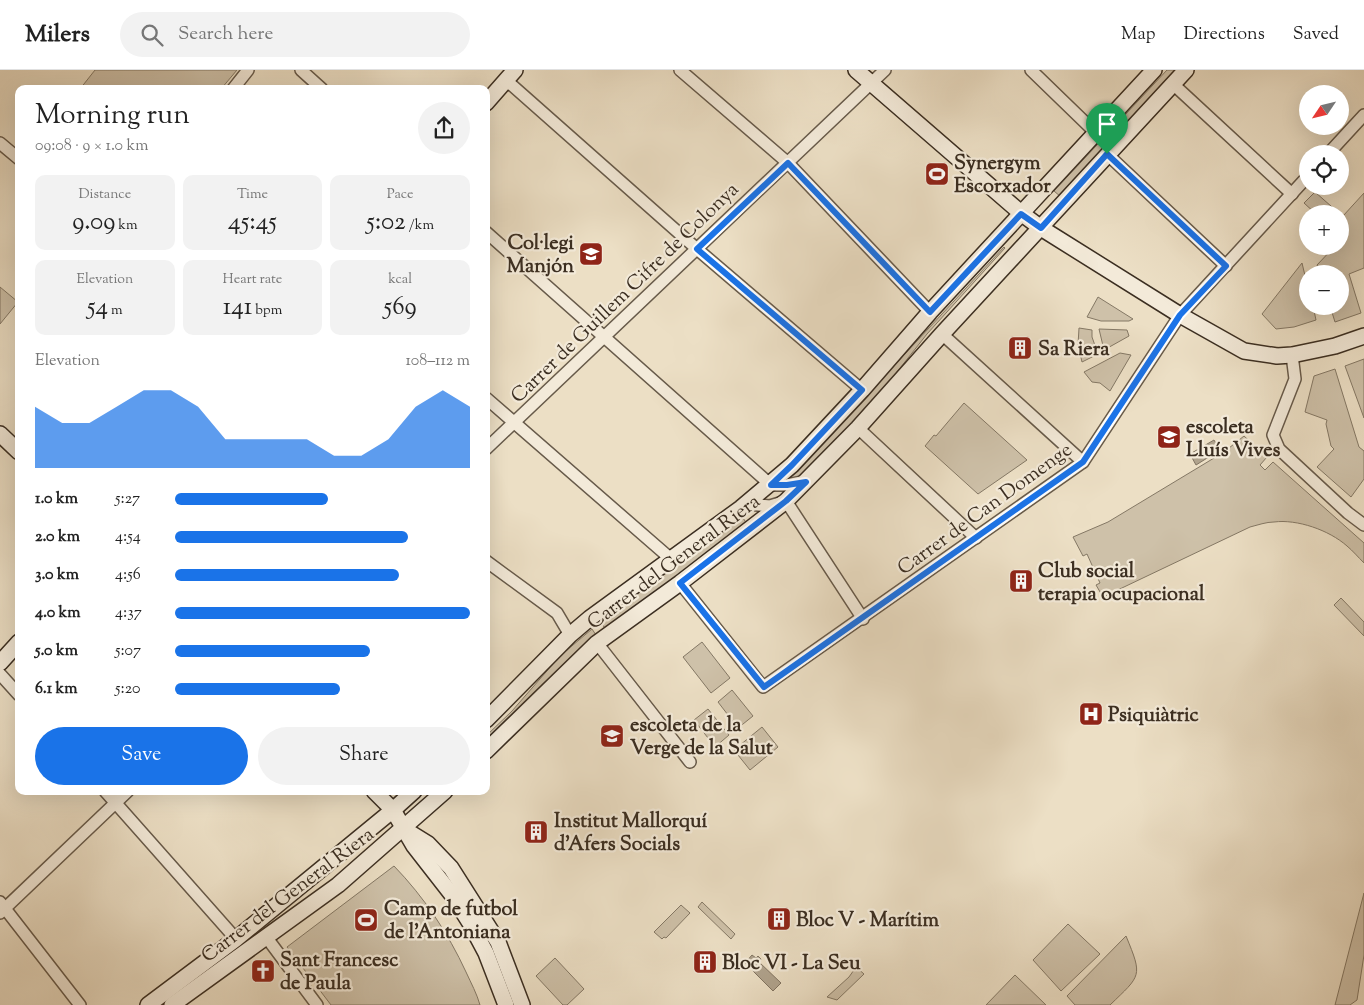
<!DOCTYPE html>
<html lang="en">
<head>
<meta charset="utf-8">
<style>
	:root { --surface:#fff; --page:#f2f2f2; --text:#222; --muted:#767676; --line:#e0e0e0; --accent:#1a73e8 }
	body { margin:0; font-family:"Sorts Mill Goudy",serif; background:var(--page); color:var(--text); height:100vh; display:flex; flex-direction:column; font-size:19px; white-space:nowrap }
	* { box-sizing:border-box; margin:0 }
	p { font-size:16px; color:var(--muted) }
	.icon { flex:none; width:28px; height:28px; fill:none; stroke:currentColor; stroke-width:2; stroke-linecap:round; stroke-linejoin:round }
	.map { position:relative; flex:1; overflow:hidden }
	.panel { position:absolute; left:15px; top:15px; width:475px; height:710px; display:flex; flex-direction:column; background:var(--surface); border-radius:10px; box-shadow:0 5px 20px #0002 }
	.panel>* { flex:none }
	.needle { width:32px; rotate:235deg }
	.tools { position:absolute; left:1299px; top:15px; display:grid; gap:10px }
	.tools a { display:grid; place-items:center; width:50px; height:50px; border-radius:50%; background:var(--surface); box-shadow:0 5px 20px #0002; font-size:25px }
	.pin { position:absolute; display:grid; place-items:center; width:42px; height:42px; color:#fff; margin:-51px -21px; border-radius:50% 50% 50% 0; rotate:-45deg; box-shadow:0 0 5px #0007 }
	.pin .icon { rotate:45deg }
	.round { display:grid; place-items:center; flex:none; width:52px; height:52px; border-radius:26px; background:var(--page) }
	.head { display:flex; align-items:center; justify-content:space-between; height:85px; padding:0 20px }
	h1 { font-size:28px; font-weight:600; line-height:38px }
	.figures { display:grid; grid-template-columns:repeat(3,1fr); gap:8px; height:85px; padding:5px 20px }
	.figures div { display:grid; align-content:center; border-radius:10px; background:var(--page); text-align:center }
	.figures b { font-size:25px; font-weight:600 }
	.figures small { font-size:14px; font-weight:400 }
	.figures p { font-size:14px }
	.chart { height:140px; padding:10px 20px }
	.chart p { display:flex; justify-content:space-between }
	.chart svg { width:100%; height:90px; margin-top:5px; fill:var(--accent); opacity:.7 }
	.primary-button { display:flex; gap:10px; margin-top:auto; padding:10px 20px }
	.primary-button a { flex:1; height:58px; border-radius:30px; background:var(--accent); color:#fff; font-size:20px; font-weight:600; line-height:58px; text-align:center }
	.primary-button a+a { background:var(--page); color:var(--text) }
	ul { padding:0 20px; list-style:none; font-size:16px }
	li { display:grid; grid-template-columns:80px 60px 1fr; align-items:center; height:38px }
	li i { height:12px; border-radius:6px; background:var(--accent) }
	header { display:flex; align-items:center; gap:30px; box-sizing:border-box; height:70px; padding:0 25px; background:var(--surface); border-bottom:1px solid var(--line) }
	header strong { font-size:24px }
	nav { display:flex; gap:28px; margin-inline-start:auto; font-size:18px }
	.search { width:350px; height:45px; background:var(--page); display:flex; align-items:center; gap:12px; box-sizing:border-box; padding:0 18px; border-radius:28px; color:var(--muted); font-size:19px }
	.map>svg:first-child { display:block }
</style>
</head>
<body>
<header>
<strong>Milers</strong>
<div class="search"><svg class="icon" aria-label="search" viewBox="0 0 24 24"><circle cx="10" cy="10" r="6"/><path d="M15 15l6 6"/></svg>Search here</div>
<nav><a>Map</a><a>Directions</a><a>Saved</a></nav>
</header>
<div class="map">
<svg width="1364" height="935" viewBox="0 0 1364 935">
	<rect width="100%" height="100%" fill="#ecdfc5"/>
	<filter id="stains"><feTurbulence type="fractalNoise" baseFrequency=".004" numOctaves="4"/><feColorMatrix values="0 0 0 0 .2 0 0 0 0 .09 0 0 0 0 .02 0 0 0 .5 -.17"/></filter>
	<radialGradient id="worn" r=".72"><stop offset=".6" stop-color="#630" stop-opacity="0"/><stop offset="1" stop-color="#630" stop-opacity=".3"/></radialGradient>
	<g fill="#cec1a9" stroke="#847865">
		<polygon points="95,0 237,0 221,19 80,19"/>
		<polygon points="1167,0 1177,0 1061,127 1054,121"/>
		<polygon points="1315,122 1340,144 1316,144 1304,133"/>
		<polygon points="1364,123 1364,198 1349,204 1361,243 1335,252 1330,236 1340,236 1340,204 1320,204 1317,195 1335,176 1340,176 1340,171 1342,169 1340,167 1340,144 1343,146"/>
		<path d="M1004,177L1005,178L927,264L889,312L813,397C807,402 800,409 792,408L791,407Z"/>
		<polygon points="1302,193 1307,214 1308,236 1313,236 1316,250 1294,257 1276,259 1262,244"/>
		<polygon points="0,217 18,232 0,254"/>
		<polygon points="1098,227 1133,249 1129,251 1101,251 1087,247"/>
		<polygon points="1079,258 1092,260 1092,267 1098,284 1082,292 1078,275"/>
		<polygon points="1099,259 1127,260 1129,266 1104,280"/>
		<polygon points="1120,283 1131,285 1110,321 1100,313 1092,312 1084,302"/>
		<polygon points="1364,289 1364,348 1345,296"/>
		<polygon points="1335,299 1359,377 1364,381 1364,409 1351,427 1317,397 1334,379 1331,376 1326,354 1327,350 1305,342 1314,306"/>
		<polygon points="964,333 1027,390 978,424 925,376 934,365 936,366"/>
		<path d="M1244,366L1267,387L1260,395L1265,400L1273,392L1364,473V493C1358,487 1353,481 1347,476C1329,460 1297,449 1274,452C1266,452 1258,455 1250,457L1103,527L1096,515L1100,513L1087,484L1083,486L1073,467L1108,452L1224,382Z"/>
		<polygon points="743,448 747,454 605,558 600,552 635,525"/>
		<polygon points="1341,528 1364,552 1364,566 1334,535"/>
		<polygon points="592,559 596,565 573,585 486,671 486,666 512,641 560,586"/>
		<polygon points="702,572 730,608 711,623 683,587"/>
		<polygon points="732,620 753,646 738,658 718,632"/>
		<polygon points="708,639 729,665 715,677 694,650"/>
		<polygon points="762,657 778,677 750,700 734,680"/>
		<path d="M394,796C424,827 448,863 466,902C471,913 477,924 480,935H331L287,877Z"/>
		<polygon points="1364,823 1364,885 1357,930 1350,935 1335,935"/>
		<polygon points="702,832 735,864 731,869 698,837"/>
		<polygon points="681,835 690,843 666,868 664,867 662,869 654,862"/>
		<polygon points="1068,854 1100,884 1061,921 1033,890"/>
		<path d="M1126,866C1143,907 1141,905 1110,935H1075L1067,926Z"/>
		<polygon points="555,888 584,919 567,935 563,935 536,906"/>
		<polygon points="856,897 864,904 837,930 827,927 849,907"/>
		<polygon points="1015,905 1046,935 986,935"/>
	</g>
	<g fill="#b0a38d" stroke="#817462">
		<polygon points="1214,370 1220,380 1196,395 1190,384"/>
		<polygon points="752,885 756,888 758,886 761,889 759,892 781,913 773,921 745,893"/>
	</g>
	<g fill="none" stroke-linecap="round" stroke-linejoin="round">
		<defs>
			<g id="street">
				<polyline points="301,0 322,19"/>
				<polyline points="680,0 788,93 930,242"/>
				<polyline points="1031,0 1096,63"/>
				<polyline points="506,10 697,179 862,320"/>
				<polyline points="1173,14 1292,124"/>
				<polyline points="233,19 248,0"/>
				<polyline points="0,73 19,89"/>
				<polyline points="1107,84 1226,196"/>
				<polyline points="1328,84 1364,45"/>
				<polyline points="486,162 771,415 787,415 806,411"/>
				<polyline points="942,264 1083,392"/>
				<polyline points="1292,285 1295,309 1273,365 1279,379 1348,443 1364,455"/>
				<polyline points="486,328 671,489"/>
				<polyline points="858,358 976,468"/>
				<polyline points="486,379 885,0"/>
				<polyline points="746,434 770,436 786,431 863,549"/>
				<polyline points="486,491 557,543 570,565"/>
				<polyline points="680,513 763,617 1083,392 1180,245 1308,106"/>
				<polyline points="597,573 690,692"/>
				<polyline points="0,604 19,625"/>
				<polyline points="105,721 236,869"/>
				<polyline points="0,832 80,935"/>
				<polyline points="0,843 128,721"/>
				<polyline points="267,868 317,935"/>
			</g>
			<g id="secondary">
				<polyline points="856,0 1021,143 1041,158 1180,245 1244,281 1277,286 1292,285 1335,276 1364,266"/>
				<polyline points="486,33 515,0"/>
				<polyline points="0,364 19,382"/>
				<polyline points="0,593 19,572"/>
				<polyline points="486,650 570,565 590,548 741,438 792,395 862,320 930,242 1154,0"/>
				<polyline points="486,681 597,573 680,513 786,431 858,358 942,264 1186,0"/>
				<polyline points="374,721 393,740 414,776 453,826 470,853 486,883 506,935"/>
				<polyline points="407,761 428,774 451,798 498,872 522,935"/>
				<polyline points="148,935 236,869 393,740 414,721"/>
				<polyline points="172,935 338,815 445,721"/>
			</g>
		</defs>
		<use href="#street" stroke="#675a4a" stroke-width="14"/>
		<use href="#secondary" stroke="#3b2e21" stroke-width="18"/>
		<use href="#street" stroke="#f3ead9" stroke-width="11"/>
		<use href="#secondary" stroke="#f3ead9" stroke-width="15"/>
	</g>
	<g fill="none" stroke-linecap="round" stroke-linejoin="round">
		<defs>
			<polygon id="route" points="1107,84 1226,196 1180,245 1083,392 764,617 680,513 786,431 806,412 787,415 771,415 792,395 862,320 697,179 788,93 930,242 1021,144 1041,158"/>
		</defs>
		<use href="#route" stroke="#fff" stroke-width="10"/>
		<use href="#route" stroke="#1a73e8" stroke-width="6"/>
	</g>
	<defs>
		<symbol id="stadium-square" viewBox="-11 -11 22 22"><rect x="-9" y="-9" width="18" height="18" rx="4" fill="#8f2418" stroke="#f3ead9"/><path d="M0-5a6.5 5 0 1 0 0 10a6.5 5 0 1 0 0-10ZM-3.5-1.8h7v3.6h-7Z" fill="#fff"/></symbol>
		<symbol id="school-square" viewBox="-11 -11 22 22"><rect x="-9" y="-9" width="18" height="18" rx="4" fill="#8f2418" stroke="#f3ead9"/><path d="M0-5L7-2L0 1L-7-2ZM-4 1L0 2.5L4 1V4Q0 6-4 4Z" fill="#fff"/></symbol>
		<symbol id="building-square" viewBox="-11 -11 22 22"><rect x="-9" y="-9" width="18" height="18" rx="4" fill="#8f2418" stroke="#f3ead9"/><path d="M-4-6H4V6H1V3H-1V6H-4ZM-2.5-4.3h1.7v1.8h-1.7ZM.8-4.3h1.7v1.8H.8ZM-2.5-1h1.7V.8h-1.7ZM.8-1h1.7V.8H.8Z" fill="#fff"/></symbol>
		<symbol id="hospital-square" viewBox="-11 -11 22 22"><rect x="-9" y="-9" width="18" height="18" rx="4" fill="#8f2418" stroke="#f3ead9"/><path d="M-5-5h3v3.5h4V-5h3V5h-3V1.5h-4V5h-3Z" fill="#fff"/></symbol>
		<symbol id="church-square" viewBox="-11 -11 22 22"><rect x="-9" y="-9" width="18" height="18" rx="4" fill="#8f2418" stroke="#f3ead9"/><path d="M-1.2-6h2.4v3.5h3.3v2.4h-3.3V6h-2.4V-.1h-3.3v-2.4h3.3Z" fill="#fff"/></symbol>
	</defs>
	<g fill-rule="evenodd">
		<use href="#stadium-square" x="923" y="90" width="28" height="28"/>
		<use href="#school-square" x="577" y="170" width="28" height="28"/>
		<use href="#building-square" x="1006" y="264" width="28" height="28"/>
		<use href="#school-square" x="1155" y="353" width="28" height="28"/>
		<use href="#building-square" x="1007" y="497" width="28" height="28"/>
		<use href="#hospital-square" x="1077" y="630" width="28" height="28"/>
		<use href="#school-square" x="598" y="652" width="28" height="28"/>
		<use href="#building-square" x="522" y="748" width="28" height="28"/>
		<use href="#building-square" x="765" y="835" width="28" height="28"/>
		<use href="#stadium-square" x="352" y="836" width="28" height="28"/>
		<use href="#building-square" x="691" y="878" width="28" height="28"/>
		<use href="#church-square" x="249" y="887" width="28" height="28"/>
	</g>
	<g text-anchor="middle" stroke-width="4.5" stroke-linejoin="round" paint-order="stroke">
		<g font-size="20" font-weight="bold" fill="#3b2e21" stroke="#f3ead9" text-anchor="start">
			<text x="954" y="99">Synergym<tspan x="954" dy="23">Escorxador</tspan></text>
			<text x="574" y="179" text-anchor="end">Col·legi<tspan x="574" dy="23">Manjón</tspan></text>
			<text x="1038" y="285">Sa Riera</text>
			<text x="1186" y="363">escoleta<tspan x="1186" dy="23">Lluís Vives</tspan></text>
			<text x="1038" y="507">Club social<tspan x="1038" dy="23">terapia ocupacional</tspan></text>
			<text x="1108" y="651">Psiquiàtric</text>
			<text x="630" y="661">escoleta de la<tspan x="630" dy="23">Verge de la Salut</tspan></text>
			<text x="554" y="757">Institut Mallorquí<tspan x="554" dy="23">d'Afers Socials</tspan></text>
			<text x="384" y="845">Camp de futbol<tspan x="384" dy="23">de l’Antoniana</tspan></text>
			<text x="796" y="856">Bloc V - Marítim</text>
			<text x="280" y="896">Sant Francesc<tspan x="280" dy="23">de Paula</tspan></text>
			<text x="722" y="899">Bloc VI - La Seu</text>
		</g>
		<g font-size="20" fill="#3b2e21" stroke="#f3ead9">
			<text transform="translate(624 222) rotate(-44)" y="7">Carrer de Guillem Cifre de Colonya</text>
			<text transform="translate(984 438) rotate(-36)" y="7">Carrer de Can Domenge</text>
			<text transform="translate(673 491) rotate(-37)" y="7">Carrer del General Riera</text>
			<text transform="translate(287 824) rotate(-37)" y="7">Carrer del General Riera</text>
		</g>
	</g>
	<rect width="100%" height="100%" filter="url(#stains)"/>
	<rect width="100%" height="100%" fill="url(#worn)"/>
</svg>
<div class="tools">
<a><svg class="needle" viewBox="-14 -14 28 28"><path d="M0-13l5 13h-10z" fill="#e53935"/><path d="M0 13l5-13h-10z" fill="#767676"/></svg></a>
<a><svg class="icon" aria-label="locate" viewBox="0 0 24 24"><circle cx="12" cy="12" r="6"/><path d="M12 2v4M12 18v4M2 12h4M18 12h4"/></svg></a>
<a>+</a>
<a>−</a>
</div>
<div class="pin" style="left:1107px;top:84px;background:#1e9e55"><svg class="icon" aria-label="arrive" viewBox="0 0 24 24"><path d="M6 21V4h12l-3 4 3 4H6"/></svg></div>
<section class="panel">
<div class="head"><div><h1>Morning run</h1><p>09:08 · 9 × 1.0 km</p></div><a class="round"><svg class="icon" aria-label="share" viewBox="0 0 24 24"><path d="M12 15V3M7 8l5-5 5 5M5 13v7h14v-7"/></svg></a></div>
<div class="figures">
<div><p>Distance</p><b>9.09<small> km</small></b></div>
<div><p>Time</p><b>45:45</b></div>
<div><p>Pace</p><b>5:02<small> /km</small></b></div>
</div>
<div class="figures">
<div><p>Elevation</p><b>54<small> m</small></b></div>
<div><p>Heart rate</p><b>141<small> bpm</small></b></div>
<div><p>kcal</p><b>569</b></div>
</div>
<div class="chart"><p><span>Elevation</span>108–112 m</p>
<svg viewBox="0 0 160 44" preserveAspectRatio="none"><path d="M0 44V14L10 22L20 22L30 14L40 6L50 6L60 14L70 30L80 30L90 30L100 30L110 38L120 38L130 30L140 14L150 6L160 14V44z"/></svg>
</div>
<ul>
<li><b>1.0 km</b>5:27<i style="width:52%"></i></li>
<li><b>2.0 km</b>4:54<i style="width:79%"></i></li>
<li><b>3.0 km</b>4:56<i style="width:76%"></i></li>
<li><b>4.0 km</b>4:37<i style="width:100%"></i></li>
<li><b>5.0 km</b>5:07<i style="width:66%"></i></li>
<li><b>6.1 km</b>5:20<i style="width:56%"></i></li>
</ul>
<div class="primary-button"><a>Save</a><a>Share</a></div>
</section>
</div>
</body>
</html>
